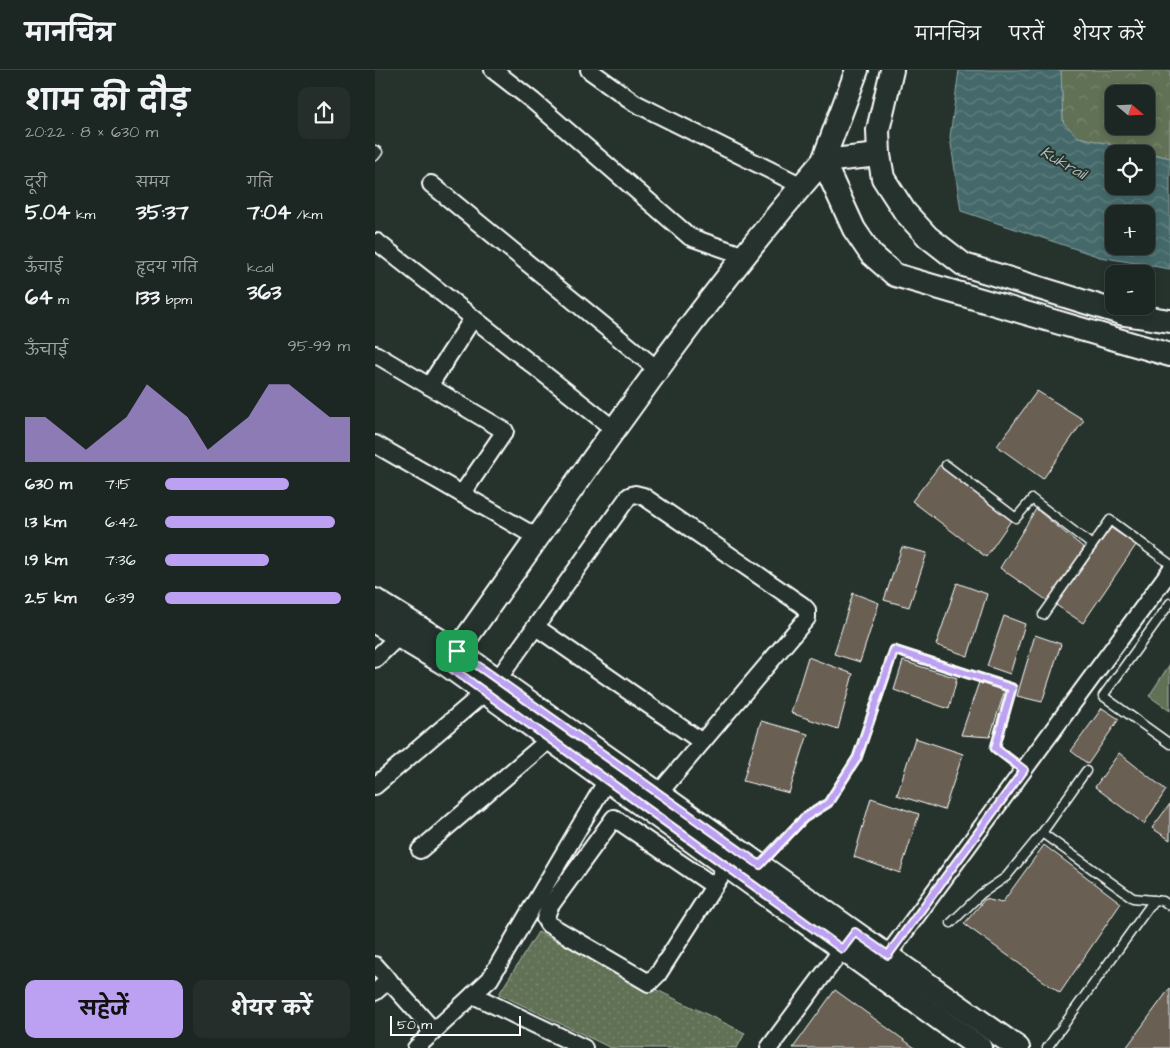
<!DOCTYPE html>
<html lang="hi">
<head>
<meta charset="utf-8">
<style>
	:root { --surface:#1c2622; --page:#252e2a; --text:#f1f3f6; --muted:#a0a5a5; --line:#3a4340; --accent:#bca0f2 }
	body { margin:0; font-family:"Architects Daughter","Playpen Sans Deva",sans-serif; background:var(--page); color:var(--text); height:100vh; display:flex; flex-direction:column; font-size:19px; white-space:nowrap }
	* { box-sizing:border-box; margin:0 }
	p { font-size:16px; color:var(--muted) }
	.icon { flex:none; width:28px; height:28px; fill:none; stroke:currentColor; stroke-width:2; stroke-linecap:round; stroke-linejoin:round }
	.map { position:relative; flex:1; overflow:hidden }
	.sheet { display:flex; flex-direction:column; background:var(--surface); width:375px }
	.sheet>* { flex:none }
	.needle { width:32px; rotate:109deg }
	.buttons { position:absolute; left:730px; top:15px; display:grid; gap:10px }
	.buttons a { display:grid; place-items:center; width:50px; height:50px; border-radius:10px; background:var(--surface); box-shadow:0 2px 8px #0003,0 0 0 1px var(--line); font-size:25px }
	.scale { position:absolute; left:15px; bottom:12px; width:131px; box-sizing:border-box; padding-left:5px; border:2px solid #fff; border-top:0; font-size:14px; line-height:18px; white-space:nowrap; color:#fff; -webkit-text-stroke:4px #26332d; paint-order:stroke }
	.pin { position:absolute; display:grid; place-items:center; width:42px; height:42px; color:#fff; margin:-21px; border-radius:10px; box-shadow:0 2px 8px #0006 }
	.round { display:grid; place-items:center; flex:none; width:52px; height:52px; border-radius:10px; background:var(--page) }
	.head { display:flex; align-items:center; justify-content:space-between; height:85px; padding:0 25px }
	h1 { font-size:28px; font-weight:700; line-height:38px }
	.figures { display:grid; grid-template-columns:repeat(3,1fr); gap:8px; height:85px; padding:5px 25px }
	.figures div { display:grid; align-content:center }
	.figures b { font-size:21px; font-weight:700 }
	.figures small { font-size:14px; font-weight:400 }
	.figures p { font-size:14px }
	.chart { height:140px; padding:10px 25px }
	.chart p { display:flex; justify-content:space-between }
	.chart svg { width:100%; height:90px; margin-top:5px; fill:var(--accent); opacity:.7 }
	.primary-button { display:flex; gap:10px; margin-top:auto; padding:10px 25px }
	.primary-button a { flex:1; height:58px; border-radius:10px; background:var(--accent); color:#111; font-size:20px; font-weight:700; line-height:58px; text-align:center }
	.primary-button a+a { background:var(--page); color:var(--text) }
	ul { padding:0 25px; list-style:none; font-size:16px }
	li { display:grid; grid-template-columns:80px 60px 1fr; align-items:center; height:38px }
	li i { height:12px; border-radius:6px; background:var(--accent) }
	header { display:flex; align-items:center; gap:30px; box-sizing:border-box; height:70px; padding:0 25px; background:var(--surface); border-bottom:1px solid var(--line) }
	header strong { font-size:24px }
	nav { display:flex; gap:28px; margin-inline-start:auto; font-size:18px }
	main { display:flex; flex:1; min-height:0 }
	.map>svg:first-child { display:block }
</style>
</head>
<body>
<header>
<strong>मानचित्र</strong>
<nav><a>मानचित्र</a><a>परतें</a><a>शेयर करें</a></nav>
</header>
<main>
<section class="sheet">
<div class="head"><div><h1>शाम की दौड़</h1><p>20:22 · 8 × 630 m</p></div><a class="round"><svg class="icon" aria-label="share" viewBox="0 0 24 24"><path d="M12 15V3M7 8l5-5 5 5M5 13v7h14v-7"/></svg></a></div>
<div class="figures">
<div><p>दूरी</p><b>5.04<small> km</small></b></div>
<div><p>समय</p><b>35:37</b></div>
<div><p>गति</p><b>7:04<small> /km</small></b></div>
</div>
<div class="figures">
<div><p>ऊँचाई</p><b>64<small> m</small></b></div>
<div><p>हृदय गति</p><b>133<small> bpm</small></b></div>
<div><p>kcal</p><b>363</b></div>
</div>
<div class="chart"><p><span>ऊँचाई</span>95–99 m</p>
<svg viewBox="0 0 160 44" preserveAspectRatio="none"><path d="M0 44V22L10 22L20 30L30 38L40 30L50 22L60 6L70 14L80 22L90 38L100 30L110 22L120 6L130 6L140 14L150 22L160 22V44z"/></svg>
</div>
<ul>
<li><b>630 m</b>7:15<i style="width:67%"></i></li>
<li><b>1.3 km</b>6:42<i style="width:92%"></i></li>
<li><b>1.9 km</b>7:36<i style="width:56%"></i></li>
<li><b>2.5 km</b>6:39<i style="width:95%"></i></li>
</ul>
<div class="primary-button"><a>सहेजें</a><a>शेयर करें</a></div>
</section>
<div class="map">
<svg width="795" height="978" viewBox="0 0 795 978">
	<defs>
		<pattern id="forest-crowns" width="20" height="18" patternUnits="userSpaceOnUse" patternTransform="scale(1.25)"><rect width="20" height="18" fill="#617154"/><path d="M2 6a3 3 0 1 1 6 0M12 15a3 3 0 1 1 6 0" fill="none" stroke="#79866e"/></pattern>
		<pattern id="park-dots" width="8" height="8" patternUnits="userSpaceOnUse" patternTransform="scale(1.25)"><rect width="8" height="8" fill="#617154"/><path d="M2 2h.1M6 6h.1" fill="none" stroke="#79866e" stroke-width="1.8" stroke-linecap="round"/></pattern>
		<pattern id="water-waves" width="16" height="10" patternUnits="userSpaceOnUse" patternTransform="scale(1.25)"><rect width="16" height="10" fill="#45696a"/><path d="M0 5q4-4 8 0t8 0" fill="none" stroke="#618080"/></pattern>
	</defs>
	<rect width="100%" height="100%" fill="#26332d"/>
	<filter id="ink" filterUnits="userSpaceOnUse"><feTurbulence type="fractalNoise" baseFrequency=".02" numOctaves="2"/><feDisplacementMap in="SourceGraphic" scale="10" xChannelSelector="R" yChannelSelector="G"/><feConvolveMatrix kernelMatrix="1 2 1 2 8 2 1 2 1" color-interpolation-filters="sRGB"/></filter>
	<g filter="url(#ink)">
		<path fill="url(#forest-crowns)" stroke="#b0b8aa" fill-rule="evenodd" d="M686,0H795V88L703,67L688,52ZM739,24H771V56H739Z"/>
		<polygon fill="url(#park-dots)" stroke="#b0b8aa" points="163,862 370,963 362,978 236,978 124,924"/>
		<polygon fill="#617154" stroke="#b0b8aa" points="795,594 795,641 774,626"/>
		<path fill="url(#water-waves)" stroke="#8fa5a6" fill-rule="evenodd" d="M584,0H686L688,52L703,67L795,88V199L725,187L586,141L575,67ZM739,84H771V116H739ZM739,144H771V176H739Z"/>
		<g fill="#6a5f53" stroke="#fff">
			<polygon points="662,321 709,350 668,409 622,376"/>
			<polygon points="565,395 637,449 611,487 537,431"/>
			<polygon points="661,439 709,478 673,531 625,498"/>
			<polygon points="736,458 761,475 708,553 681,535"/>
			<polygon points="527,477 552,483 534,537 509,530"/>
			<polygon points="582,513 612,524 593,586 561,575"/>
			<polygon points="478,523 504,533 485,592 459,584"/>
			<polygon points="629,546 650,554 635,604 612,596"/>
			<polygon points="660,565 686,574 667,632 642,626"/>
			<polygon points="433,587 478,604 463,659 416,643"/>
			<polygon points="528,591 582,608 574,639 519,620"/>
			<polygon points="604,612 630,620 615,667 586,665"/>
			<polygon points="727,638 744,649 713,694 696,681"/>
			<polygon points="386,651 433,664 414,723 368,711"/>
			<polygon points="540,668 588,684 569,740 522,725"/>
			<polygon points="744,683 791,720 769,754 720,717"/>
			<polygon points="496,728 544,744 525,803 479,787"/>
			<polygon points="795,734 795,770 777,758"/>
			<polygon points="669,775 746,833 685,923 589,854 610,829 627,833"/>
			<polygon points="795,918 795,978 751,978"/>
			<polygon points="460,920 540,978 418,978"/>
		</g>
		<g fill="none" stroke-linecap="round" stroke-linejoin="round">
			<defs>
				<g id="lane">
					<polyline points="0,80 3,82 0,86"/>
					<polyline points="571,395 641,448 657,429 717,475"/>
					<polyline points="795,533 728,626 795,674"/>
					<polyline points="668,545 735,450 795,494"/>
					<polyline points="667,763 758,828 788,831 795,836"/>
					<polyline points="386,793 429,748 453,733 482,688 519,580 637,618 620,678 649,700"/>
					<polyline points="576,853 606,824 631,807 667,763 711,701"/>
					<polyline points="672,978 779,830"/>
				</g>
				<g id="street">
					<polyline points="118,0 158,31 315,167 370,186"/>
					<polyline points="214,0 260,33 427,116"/>
					<polyline points="56,114 283,300"/>
					<polyline points="2,172 240,360"/>
					<polyline points="0,284 130,361 87,424"/>
					<polyline points="54,316 98,248"/>
					<polyline points="0,374 163,468"/>
					<polyline points="161,557 327,672"/>
					<polyline points="0,589 24,566"/>
					<polyline points="123,609 254,426 260,424 268,426 427,535 432,540 432,548 284,723"/>
					<polyline points="0,716 110,622"/>
					<polyline points="45,780 175,669"/>
					<polyline points="339,816 239,748 175,836 170,849 173,854 274,913 283,904 352,796"/>
					<polyline points="506,894 795,501"/>
					<polyline points="0,895 59,961"/>
					<polyline points="0,922 14,910"/>
					<polyline points="98,925 209,978"/>
					<polyline points="41,978 115,909 232,710"/>
					<polyline points="394,978 474,870"/>
				</g>
				<g id="secondary">
					<polyline points="482,0 448,91 479,159 496,184 520,205 795,285"/>
					<polyline points="517,0 503,60 504,85 508,108 530,142 553,167 589,195 749,244 795,251"/>
					<polyline points="0,530 82,581 643,978"/>
					<polyline points="0,552 72,595 605,978"/>
					<path d="M74,592C196,423 311,248 448,91L504,85"/>
				</g>
			</defs>
			<use href="#lane" stroke="#fff" stroke-width="11"/>
			<use href="#street" stroke="#fff" stroke-width="20"/>
			<use href="#secondary" stroke="#fff" stroke-width="26"/>
			<use href="#lane" stroke="#26332d" stroke-width="8"/>
			<use href="#street" stroke="#26332d" stroke-width="16"/>
			<use href="#secondary" stroke="#26332d" stroke-width="22"/>
		</g>
	</g>
	<g fill="none" stroke-linecap="round" stroke-linejoin="round" filter="url(#ink)">
		<defs>
			<polygon id="route" points="519,580 637,618 620,678 649,700 513,885 480,862 467,879 72,595 82,581 385,795 429,748 453,733 482,688"/>
		</defs>
		<use href="#route" stroke="#fff" stroke-width="10"/>
		<use href="#route" stroke="#bca0f2" stroke-width="6"/>
	</g>
	<g text-anchor="middle" stroke-width="4" stroke-linejoin="round" paint-order="stroke">
		<g font-size="16" font-style="italic" fill="#abbcbc" stroke="#26332d">
			<text transform="translate(689 92) rotate(30)" y="6">Kukrail</text>
		</g>
	</g>
</svg>
<div class="buttons">
<a><svg class="needle" viewBox="-14 -14 28 28"><path d="M0-13l5 13h-10z" fill="#e53935"/><path d="M0 13l5-13h-10z" fill="#a0a5a5"/></svg></a>
<a><svg class="icon" aria-label="locate" viewBox="0 0 24 24"><circle cx="12" cy="12" r="6"/><path d="M12 2v4M12 18v4M2 12h4M18 12h4"/></svg></a>
<a>+</a>
<a>−</a>
</div>
<div class="scale">50 m</div>
<div class="pin" style="left:82px;top:581px;background:#1e9e55"><svg class="icon" aria-label="arrive" viewBox="0 0 24 24"><path d="M6 21V4h12l-3 4 3 4H6"/></svg></div>
</div>
</main>
</body>
</html>
